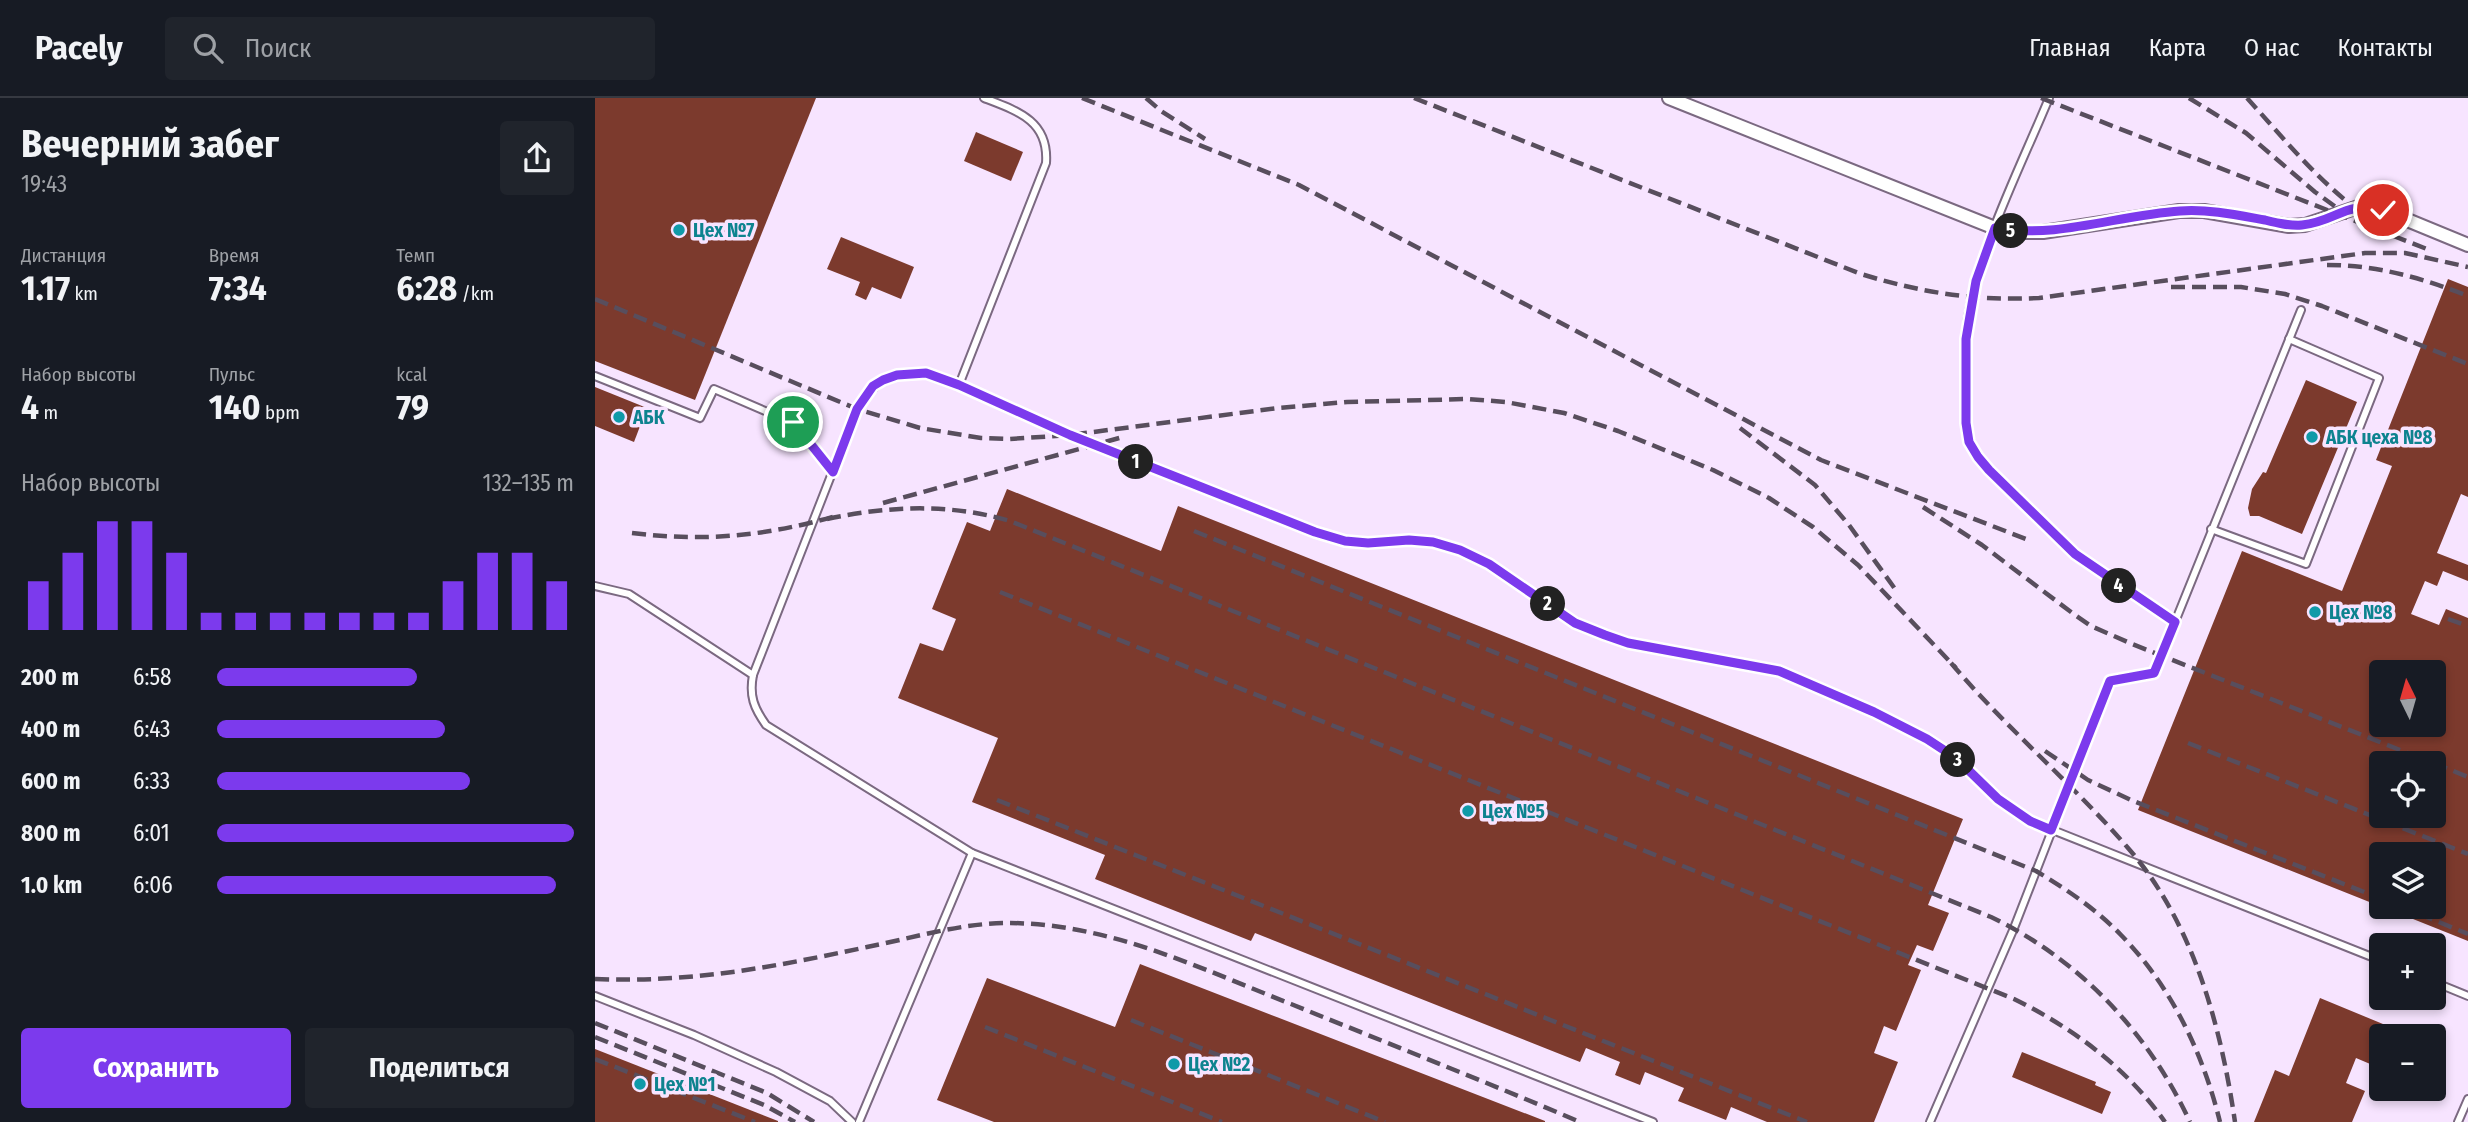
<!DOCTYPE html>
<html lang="ru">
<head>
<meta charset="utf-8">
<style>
	:root { --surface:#171b24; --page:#20242c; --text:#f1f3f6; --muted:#9ea1a6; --line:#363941; --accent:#7c3aed }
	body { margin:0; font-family:"Fira Sans Condensed",sans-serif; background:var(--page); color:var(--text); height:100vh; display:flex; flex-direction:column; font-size:26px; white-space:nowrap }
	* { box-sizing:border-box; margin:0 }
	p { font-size:23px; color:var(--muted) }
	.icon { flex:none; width:38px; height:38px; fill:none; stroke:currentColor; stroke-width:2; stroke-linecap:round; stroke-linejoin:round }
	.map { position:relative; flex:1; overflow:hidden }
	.sheet { display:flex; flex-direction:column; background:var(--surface); width:595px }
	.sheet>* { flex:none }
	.needle { width:46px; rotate:355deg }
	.controls { position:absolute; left:1774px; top:562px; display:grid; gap:14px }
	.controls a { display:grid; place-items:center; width:77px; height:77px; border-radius:7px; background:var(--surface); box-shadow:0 4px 10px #0003; font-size:35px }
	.pin { position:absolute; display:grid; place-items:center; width:60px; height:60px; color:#fff; margin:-30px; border:4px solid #fff; border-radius:50%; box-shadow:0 2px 7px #0007 }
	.km { position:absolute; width:35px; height:35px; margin:-18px; border-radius:50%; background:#222; color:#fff; font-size:19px; line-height:35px; text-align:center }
	.round { display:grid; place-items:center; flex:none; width:74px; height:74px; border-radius:7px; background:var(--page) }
	.summary { display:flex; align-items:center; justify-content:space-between; height:119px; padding:0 21px }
	h1 { font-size:38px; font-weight:700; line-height:52px }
	.stats { display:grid; grid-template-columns:repeat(3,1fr); gap:10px; height:119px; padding:7px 21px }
	.stats div { display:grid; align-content:center }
	.stats b { font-size:35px; font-weight:700 }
	.stats small { font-size:19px; font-weight:400 }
	.stats p { font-size:19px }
	.chart { height:196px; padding:14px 21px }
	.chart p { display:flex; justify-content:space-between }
	.chart svg { width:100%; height:126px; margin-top:7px; stroke:var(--accent); stroke-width:6 }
	.button { display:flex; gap:14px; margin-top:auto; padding:14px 21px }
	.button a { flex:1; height:80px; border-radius:7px; background:var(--accent); color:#fff; font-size:28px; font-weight:700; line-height:80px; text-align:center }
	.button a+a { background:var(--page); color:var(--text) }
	ul { padding:0 21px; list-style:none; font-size:23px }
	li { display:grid; grid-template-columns:112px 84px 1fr; align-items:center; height:52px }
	li i { height:18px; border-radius:9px; background:var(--accent) }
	header { display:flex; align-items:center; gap:42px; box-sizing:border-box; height:98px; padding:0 35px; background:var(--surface); border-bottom:2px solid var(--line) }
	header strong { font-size:33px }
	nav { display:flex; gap:38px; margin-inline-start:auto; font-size:24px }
	.search { width:490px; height:63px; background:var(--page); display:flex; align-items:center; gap:18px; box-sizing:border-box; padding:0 24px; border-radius:7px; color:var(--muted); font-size:26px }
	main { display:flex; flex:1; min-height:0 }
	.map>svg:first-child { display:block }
</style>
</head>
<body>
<header>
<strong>Pacely</strong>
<div class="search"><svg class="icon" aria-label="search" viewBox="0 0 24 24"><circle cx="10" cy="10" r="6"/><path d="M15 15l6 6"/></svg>Поиск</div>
<nav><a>Главная</a><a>Карта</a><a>О нас</a><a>Контакты</a></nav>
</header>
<main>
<section class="sheet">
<div class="summary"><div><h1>Вечерний забег</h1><p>19:43</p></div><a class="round"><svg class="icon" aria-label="share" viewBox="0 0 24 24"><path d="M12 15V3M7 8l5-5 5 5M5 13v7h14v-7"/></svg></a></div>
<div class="stats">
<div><p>Дистанция</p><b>1.17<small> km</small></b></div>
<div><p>Время</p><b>7:34</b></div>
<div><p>Темп</p><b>6:28<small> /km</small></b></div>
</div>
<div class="stats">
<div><p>Набор высоты</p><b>4<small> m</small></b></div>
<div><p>Пульс</p><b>140<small> bpm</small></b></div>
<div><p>kcal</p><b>79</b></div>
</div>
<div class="chart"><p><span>Набор высоты</span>132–135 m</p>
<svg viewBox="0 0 160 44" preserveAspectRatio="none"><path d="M5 44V27M15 44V17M25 44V6M35 44V6M45 44V17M55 44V38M65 44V38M75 44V38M85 44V38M95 44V38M105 44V38M115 44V38M125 44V27M135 44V17M145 44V17M155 44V27"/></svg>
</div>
<ul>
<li><b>200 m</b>6:58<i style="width:56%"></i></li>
<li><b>400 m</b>6:43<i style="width:64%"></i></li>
<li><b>600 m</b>6:33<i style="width:71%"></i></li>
<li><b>800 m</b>6:01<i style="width:100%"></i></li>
<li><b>1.0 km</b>6:06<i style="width:95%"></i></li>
</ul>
<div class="button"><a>Сохранить</a><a>Поделиться</a></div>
</section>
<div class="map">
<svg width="1873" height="1024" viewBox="0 0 1873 1024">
	<rect width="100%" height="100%" fill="#f7e4ff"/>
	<g fill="#7c3a2d" fill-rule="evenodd">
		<polygon points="0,0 221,0 100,302 0,263"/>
		<polygon points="381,34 428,54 416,83 369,63"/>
		<polygon points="246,139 319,169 306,201 277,189 271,202 260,197 265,184 232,171"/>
		<path d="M1853,181L1873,189V399L1866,396L1842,455L1873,467V483L1848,473L1842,488L1830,483L1816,516L1844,527L1851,511L1873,520V843L1788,809L1839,808V756H1787V809L1543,712L1647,453L1747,493L1797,368L1781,362ZM1787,574H1839V626H1787ZM1787,665H1839V718H1787Z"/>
		<polygon points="1711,282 1762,304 1707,436 1664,418 1655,418 1653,410 1657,391 1668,374 1671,375"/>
		<polygon points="0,289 52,310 39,344 0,328"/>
		<polygon points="412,391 566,453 583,408 1368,721 1333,807 1354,815 1338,853 1322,847 1313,867 1326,872 1301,933 1289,928 1279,955 1303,964 1279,1024 1172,1024 1136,1009 1131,1022 1083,1003 1089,990 1050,974 1045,987 1020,977 1025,964 991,950 985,964 660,835 656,843 500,781 510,757 377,704 403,640 303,600 325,545 348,553 361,521 337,511 372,424 395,433"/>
		<polygon points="545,866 950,1023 950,1024 399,1024 342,1002 392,880 520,929"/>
		<polygon points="1725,900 1817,938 1787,938 1787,971 1761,960 1751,985 1770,993 1757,1024 1659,1024 1680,972 1694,978"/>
		<polygon points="0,951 183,1023 183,1024 0,1024"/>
		<polygon points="1427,954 1501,984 1500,987 1516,994 1507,1016 1417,979"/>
	</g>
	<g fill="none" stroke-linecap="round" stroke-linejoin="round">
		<defs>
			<g id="service">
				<polyline points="0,278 105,320 119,291 198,325 238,374"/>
				<path d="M364,287L451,65C454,23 423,13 389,0"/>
				<polyline points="1616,431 1711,466 1784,280 1694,241"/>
				<polyline points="0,488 34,496 158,577"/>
				<polyline points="1580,524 1706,212"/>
				<polyline points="1839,884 1873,898"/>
				<polyline points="0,898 99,937 181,974 235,1003 257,1024"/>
				<polyline points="264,1024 377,755"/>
				<path d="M1058,1024L377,755L171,627C159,610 154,598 158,577L262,311L271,297L288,282L302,277L331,275L364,287L475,337L720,434L750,443L773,445L814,442L838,444L865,451L894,466L980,525L1010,537L1033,545L1184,573L1309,628L1332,641L1361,660L1403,701L1435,723L1787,863"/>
				<path d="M1335,1024L1419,830L1515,583L1559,575L1580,524L1480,456L1394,372C1366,341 1371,323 1371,283C1371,262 1370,240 1373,219C1385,148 1426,68 1454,0"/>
				<polyline points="1863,1024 1873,1001"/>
			</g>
			<polyline id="minor" points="1074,0 1400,130 1422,134 1448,134 1584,113 1609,113 1694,128 1710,127 1769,107 1788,112 1873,147"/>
		</defs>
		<use href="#service" stroke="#7b6981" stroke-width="10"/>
		<use href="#minor" stroke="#7b6981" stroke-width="16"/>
		<use href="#service" stroke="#fff" stroke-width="6"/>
		<use href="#minor" stroke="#fff" stroke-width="12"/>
		<g stroke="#584e5d" stroke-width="4.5" stroke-dasharray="14 7" stroke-linecap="butt">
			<polyline points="487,0 704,87 1226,362 1431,441"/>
			<polyline points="551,0 566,13 610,41"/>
			<path d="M819,0L1266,176C1328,195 1379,203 1444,200L1770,155H1810L1873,169"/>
			<polyline points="1446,0 1837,153"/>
			<polyline points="1594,0 1651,35 1720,94 1745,112"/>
			<path d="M1652,0C1692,44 1729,91 1780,124"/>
			<path d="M1732,167C1782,167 1827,180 1873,198"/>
			<polyline points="1576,189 1646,189 1690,196 1727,208 1873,266"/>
			<polyline points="0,201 262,311 325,330 386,340 415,341 475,337 683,310 752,304 873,301 911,304 969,315 1023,333 1118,372 1174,400 1218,429 1263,467 1361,570"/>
			<polyline points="1145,330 1220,387 1254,427 1303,495"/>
			<polyline points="288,405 528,339"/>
			<polyline points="1328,409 1387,447 1480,517 1496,528 1537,546 1838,665"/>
			<path d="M232,421C293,408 354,405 415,423L1396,819C1485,862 1553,934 1595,1024"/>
			<path d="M599,433L1441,773C1471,791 1501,811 1526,837C1576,888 1608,955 1625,1024"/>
			<path d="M37,435C110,444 171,438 241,418"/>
			<path d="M405,494L1419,901C1478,930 1532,970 1570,1024"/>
			<polyline points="1853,521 1873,528"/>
			<path d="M1356,565C1411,630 1477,685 1533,750C1598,824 1626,928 1640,1024"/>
			<polyline points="1593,645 1873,756"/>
			<polyline points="1450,653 1493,682 1536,702 1787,801"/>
			<polyline points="1839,665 1873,679"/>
			<polyline points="402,702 1212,1024"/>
			<polyline points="1805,808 1873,836"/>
			<path d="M0,881C96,885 179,869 272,849C318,840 366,825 413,825C513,825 604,870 696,906C792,945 889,983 985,1024"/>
			<polyline points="536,922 790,1024"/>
			<polyline points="0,925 172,995 219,1024"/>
			<polyline points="390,929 627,1024"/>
			<polyline points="0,939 169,1007 200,1024"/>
			<polyline points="0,961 160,1024"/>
		</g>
	</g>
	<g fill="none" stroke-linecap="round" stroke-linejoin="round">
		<defs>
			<path id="route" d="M198,324L238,374L262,311L278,288L288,282L302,277L331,275L364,287L475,337L720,434L750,443L773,445L814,442L838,444L865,452L894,466L980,525L1010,537L1033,545L1184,573L1279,614L1332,641L1361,660L1403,701L1435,723L1456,732L1515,583L1559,575L1580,524L1480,456L1394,372L1383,359L1374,344L1371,325V241L1381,183L1400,130C1462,141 1523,117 1585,113C1614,111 1642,117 1670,122C1682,125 1694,128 1707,127C1741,124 1751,102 1788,112"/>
		</defs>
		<use href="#route" stroke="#fff" stroke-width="14"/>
		<use href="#route" stroke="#7c3aed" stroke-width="9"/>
	</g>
	<g fill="#0f9aa8" stroke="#f7e4ff" stroke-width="2.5">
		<circle cx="84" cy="132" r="7"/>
		<circle cx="24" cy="319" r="7"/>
		<circle cx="1717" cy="339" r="7"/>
		<circle cx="1720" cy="514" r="7"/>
		<circle cx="873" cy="713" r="7"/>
		<circle cx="579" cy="966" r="7"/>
		<circle cx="45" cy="986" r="7"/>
	</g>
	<g text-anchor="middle" stroke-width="7" stroke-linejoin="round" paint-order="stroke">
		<g font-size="19" font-weight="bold" fill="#0d838f" stroke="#f7e4ff" text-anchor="start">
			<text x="98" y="139">Цех №7</text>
			<text x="38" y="326">АБК</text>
			<text x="1731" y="346">АБК цеха №8</text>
			<text x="1734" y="521">Цех №8</text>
			<text x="887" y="720">Цех №5</text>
			<text x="593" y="973">Цех №2</text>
			<text x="59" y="993">Цех №1</text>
		</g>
	</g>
</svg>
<div class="controls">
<a><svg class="needle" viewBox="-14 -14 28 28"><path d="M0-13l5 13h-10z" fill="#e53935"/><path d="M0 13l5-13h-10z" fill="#9ea1a6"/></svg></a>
<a><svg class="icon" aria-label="locate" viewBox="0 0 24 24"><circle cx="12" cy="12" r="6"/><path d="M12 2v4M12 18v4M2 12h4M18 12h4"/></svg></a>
<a><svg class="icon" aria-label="layers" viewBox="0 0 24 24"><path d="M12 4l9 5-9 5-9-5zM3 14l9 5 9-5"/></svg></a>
<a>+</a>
<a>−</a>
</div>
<div class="pin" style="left:198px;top:324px;background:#1e9e55"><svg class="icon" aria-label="arrive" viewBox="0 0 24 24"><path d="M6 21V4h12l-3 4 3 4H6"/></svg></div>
<div class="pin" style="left:1788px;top:112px;background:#d93025"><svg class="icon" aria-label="check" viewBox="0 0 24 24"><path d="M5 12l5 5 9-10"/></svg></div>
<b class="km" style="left:541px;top:364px">1</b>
<b class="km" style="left:953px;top:506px">2</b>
<b class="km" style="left:1363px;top:662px">3</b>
<b class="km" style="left:1524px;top:488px">4</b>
<b class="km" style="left:1416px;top:133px">5</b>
</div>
</main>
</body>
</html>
